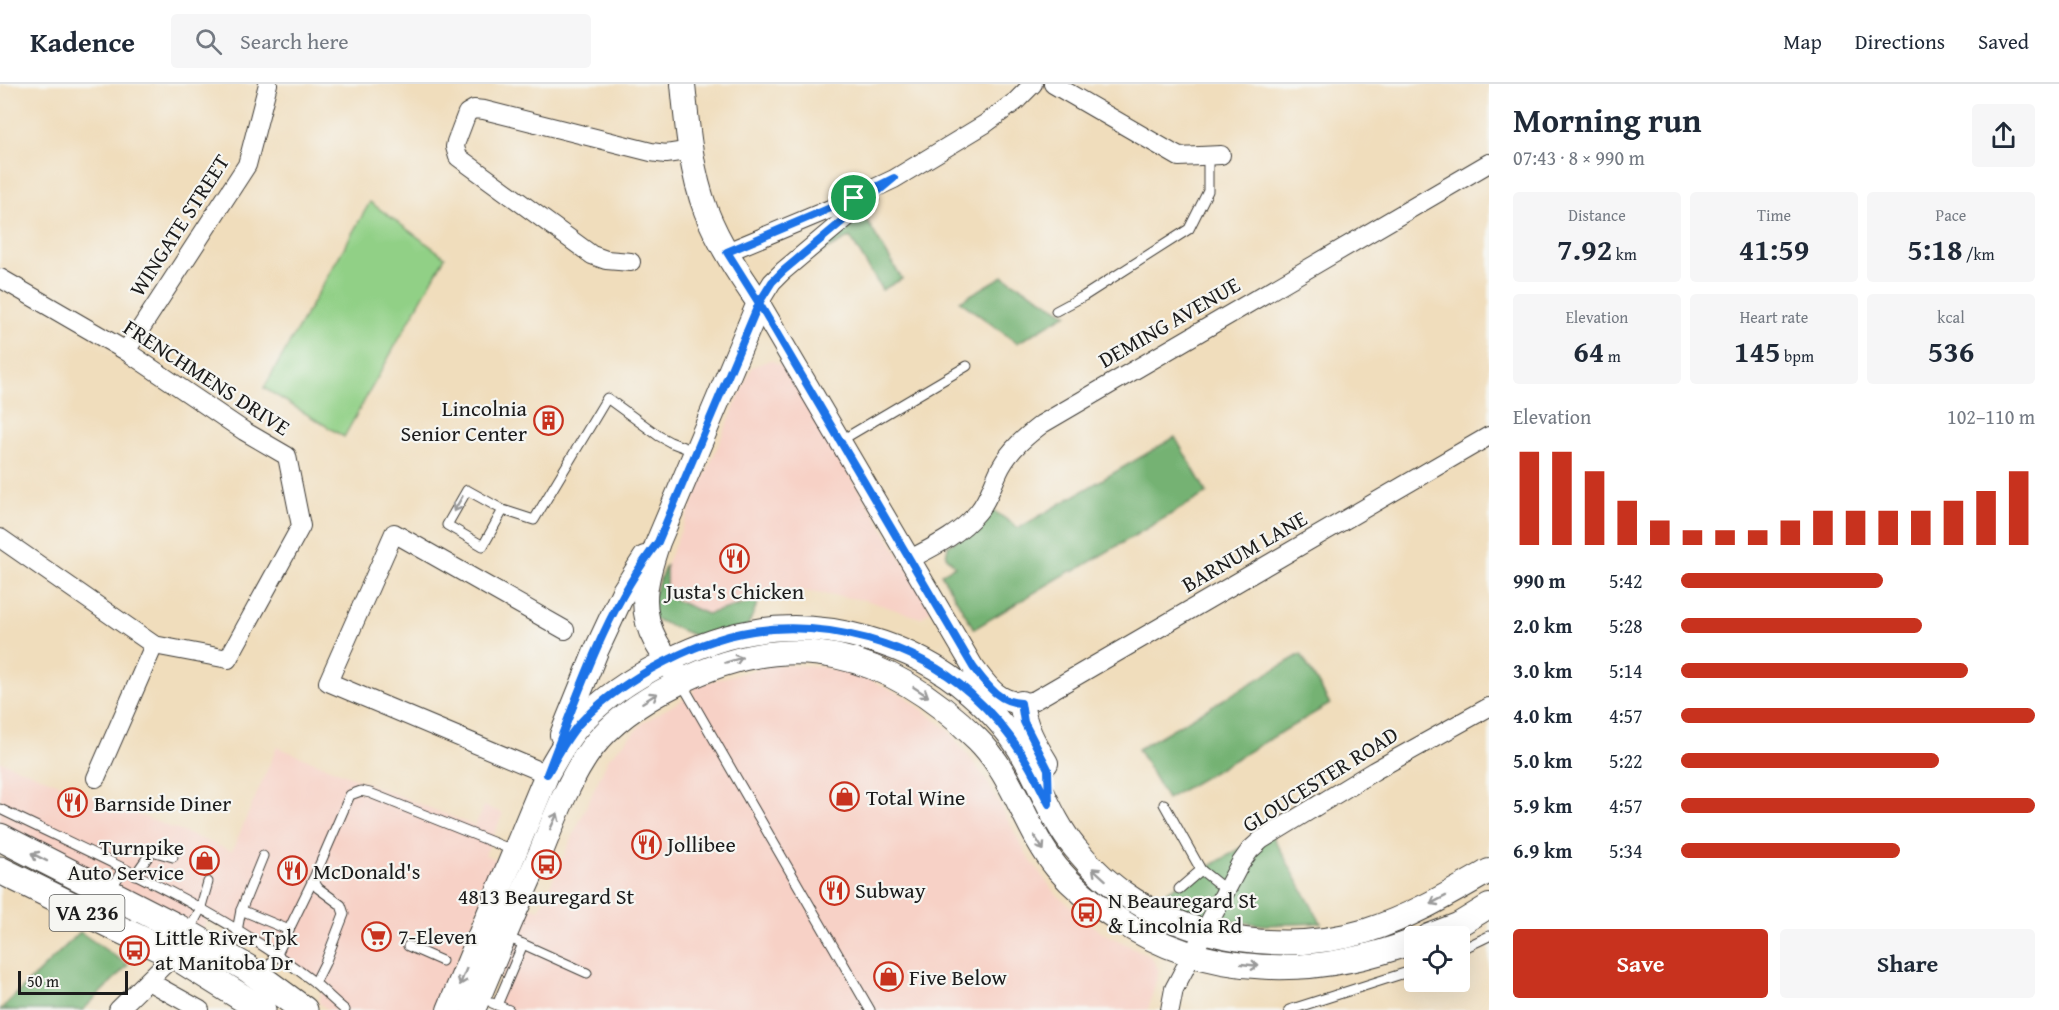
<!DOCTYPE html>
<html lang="en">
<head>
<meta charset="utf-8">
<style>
	:root { --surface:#fff; --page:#f6f6f7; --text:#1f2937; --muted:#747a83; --line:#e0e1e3; --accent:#c8321e }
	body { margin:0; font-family:"Gentium Book Plus",serif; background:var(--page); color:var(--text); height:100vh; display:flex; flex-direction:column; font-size:22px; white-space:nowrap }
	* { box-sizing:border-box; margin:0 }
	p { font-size:20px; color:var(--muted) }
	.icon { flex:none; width:33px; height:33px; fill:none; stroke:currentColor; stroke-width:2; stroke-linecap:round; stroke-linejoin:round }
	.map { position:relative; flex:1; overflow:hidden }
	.details { display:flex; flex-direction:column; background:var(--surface); width:570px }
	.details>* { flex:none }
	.tools { position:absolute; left:1404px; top:842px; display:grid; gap:12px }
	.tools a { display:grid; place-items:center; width:66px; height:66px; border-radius:6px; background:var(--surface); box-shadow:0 6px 24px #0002; font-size:30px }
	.scale { position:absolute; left:18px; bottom:15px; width:110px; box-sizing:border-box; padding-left:6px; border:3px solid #1c1c1c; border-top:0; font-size:16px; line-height:21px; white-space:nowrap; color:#1c1c1c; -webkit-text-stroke:4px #f6f6f2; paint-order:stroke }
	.pin { position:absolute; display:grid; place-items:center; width:51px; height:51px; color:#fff; margin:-26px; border:3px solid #fff; border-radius:50%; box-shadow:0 2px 6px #0007 }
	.round { display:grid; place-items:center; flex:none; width:63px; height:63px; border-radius:6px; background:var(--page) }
	.head { display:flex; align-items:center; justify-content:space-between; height:102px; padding:0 24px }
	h1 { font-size:33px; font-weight:700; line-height:45px }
	.figures { display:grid; grid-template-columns:repeat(3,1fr); gap:9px; height:102px; padding:6px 24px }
	.figures div { display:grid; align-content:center; border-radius:6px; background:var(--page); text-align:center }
	.figures b { font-size:30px; font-weight:700 }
	.figures small { font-size:16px; font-weight:400 }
	.figures p { font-size:16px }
	.chart { height:168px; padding:12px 24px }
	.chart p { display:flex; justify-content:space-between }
	.chart svg { width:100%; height:108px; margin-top:6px; stroke:var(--accent); stroke-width:6 }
	.action { display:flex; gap:12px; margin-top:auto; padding:12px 24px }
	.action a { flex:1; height:69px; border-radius:6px; background:var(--accent); color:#fff; font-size:24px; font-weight:700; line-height:69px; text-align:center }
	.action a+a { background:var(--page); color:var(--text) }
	ul { padding:0 24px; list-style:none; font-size:20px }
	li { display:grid; grid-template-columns:96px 72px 1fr; align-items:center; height:45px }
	li i { height:15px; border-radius:8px; background:var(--accent) }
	header { display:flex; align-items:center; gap:36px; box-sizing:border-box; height:84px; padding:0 30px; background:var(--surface); border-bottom:2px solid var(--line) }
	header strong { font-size:28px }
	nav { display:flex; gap:33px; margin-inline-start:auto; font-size:21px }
	.search { width:420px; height:54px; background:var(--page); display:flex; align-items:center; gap:15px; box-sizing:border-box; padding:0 21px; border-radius:6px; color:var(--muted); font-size:22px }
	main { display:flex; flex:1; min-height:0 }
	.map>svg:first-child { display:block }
</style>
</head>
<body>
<header>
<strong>Kadence</strong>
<div class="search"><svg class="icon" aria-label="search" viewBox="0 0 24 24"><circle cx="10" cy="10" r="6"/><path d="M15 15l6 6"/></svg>Search here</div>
<nav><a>Map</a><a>Directions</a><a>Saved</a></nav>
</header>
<main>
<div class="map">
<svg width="1489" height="926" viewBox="0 0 1489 926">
	<rect width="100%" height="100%" fill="#f6f6f2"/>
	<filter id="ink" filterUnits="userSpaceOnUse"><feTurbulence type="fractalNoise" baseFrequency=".0167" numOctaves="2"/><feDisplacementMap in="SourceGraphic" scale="12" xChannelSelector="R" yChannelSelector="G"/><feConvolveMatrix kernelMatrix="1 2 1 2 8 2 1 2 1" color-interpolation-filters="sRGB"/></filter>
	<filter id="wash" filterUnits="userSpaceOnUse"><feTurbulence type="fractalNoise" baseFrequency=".008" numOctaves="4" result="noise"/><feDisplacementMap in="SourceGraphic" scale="24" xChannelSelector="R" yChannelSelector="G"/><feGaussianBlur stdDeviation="1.35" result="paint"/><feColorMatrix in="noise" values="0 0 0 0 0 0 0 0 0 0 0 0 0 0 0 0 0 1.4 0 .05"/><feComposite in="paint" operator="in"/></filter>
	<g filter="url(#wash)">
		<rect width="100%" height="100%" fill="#f0ddbc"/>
		<g fill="#f7d1c6">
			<polygon points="770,276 785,283 932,525 921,534 865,516 802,507 764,507 759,516 707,530 666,512 666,481 752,283"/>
			<polygon points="773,581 819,582 864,593 906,613 947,645 984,692 1028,773 1055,809 1099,847 1150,872 1159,886 1148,926 487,926 531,823 539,826 608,675 644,638 694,609 692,602"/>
			<polygon points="277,663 475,742 484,722 503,729 485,771 499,776 437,926 328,926 318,918 323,903 208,832 203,845 0,749 0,677 232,767"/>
		</g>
		<polygon fill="#91d086" stroke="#567651" stroke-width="1.5" points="370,118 445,173 344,353 264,304"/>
		<g fill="#74b273" stroke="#486748" stroke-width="1.5">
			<polygon points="864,132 902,195 882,206 850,153 796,182 790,173"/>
			<polygon points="1003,192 1067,230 1017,259 960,217"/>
			<polygon points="1175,353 1207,409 1073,488 1072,486 974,545 941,490 955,482 946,472 948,462 974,445 991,425 1019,444"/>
			<polygon points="666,481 666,512 707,530 759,516 736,569 645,531"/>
			<polygon points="1301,570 1330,620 1167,715 1138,665"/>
			<polygon points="1270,747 1321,839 1265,841 1208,834 1157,813"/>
			<polygon points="80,848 128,881 83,926 0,926"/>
		</g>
	</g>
	<g filter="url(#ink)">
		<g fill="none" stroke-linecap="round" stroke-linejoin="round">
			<defs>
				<g id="service">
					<polyline points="1056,227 1084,212 1189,145 1208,107 1208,72"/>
					<polyline points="840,357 967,282"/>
					<polyline points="503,426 483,462 447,441 467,406 503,426 534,436 607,314 659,352 670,358 696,368"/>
					<polyline points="681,598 870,926"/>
					<polyline points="1164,720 1201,786"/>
					<path d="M0,725C104,775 223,827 314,898C324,907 334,917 345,926"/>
					<polyline points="135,791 152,767 173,773"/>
					<polyline points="313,796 350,711 361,707 370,709 515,767"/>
					<polyline points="1179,805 1201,786 1226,806"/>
					<polyline points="110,807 123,785"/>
					<polyline points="241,826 289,846"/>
					<polyline points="189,847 200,826 208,798"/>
					<polyline points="237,847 241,826 263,772"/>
					<polyline points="505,852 587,889"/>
					<polyline points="408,862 442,877"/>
					<polyline points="1460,866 1489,852"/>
					<polyline points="263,891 276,872 313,796 318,804 341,821 344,830 325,879 315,899"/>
					<polyline points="492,919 509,926"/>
					<polyline points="497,921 523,860"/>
					<polyline points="1289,926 1414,886"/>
				</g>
				<g id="minor">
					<polyline points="1053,0 1179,73 1221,71"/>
					<polyline points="727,168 830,125 894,95 985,40 1016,17 1033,0"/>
					<polyline points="631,178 606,176 592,171 458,73 455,63 456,58 467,29 474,25 484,26 651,68 666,70 692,66"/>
					<polyline points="0,194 126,267 244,347 287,372 301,442 228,575 154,561 0,454"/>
					<polyline points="759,219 772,198 783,187 870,114"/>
					<polyline points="126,267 247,81 268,0"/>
					<path d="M910,475C935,462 959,451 978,428C989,415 993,398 1001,383C1011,365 1025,353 1042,340L1489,79"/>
					<polyline points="1021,619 1035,616 1489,352"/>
					<polyline points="547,690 328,598 394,449 565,546"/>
					<polyline points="96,694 154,561"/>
					<polyline points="148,897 200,926"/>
					<polyline points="118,926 174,871"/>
					<polyline points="1170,926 1174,905 1240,780 1250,766 1261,756 1374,687 1489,623"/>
				</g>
				<path id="tertiary" d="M759,219L973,583C987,601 997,618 1021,619"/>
				<g id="secondary">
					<path d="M676,590C670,579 662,569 656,558C637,524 646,493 658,458L759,219C739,190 719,160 706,127C691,88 687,42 683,0"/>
					<path d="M1021,619C1025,644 1033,658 1046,679"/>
					<polyline points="562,651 596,567 624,507 645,474"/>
					<polyline points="1429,852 1458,841 1489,822"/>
					<path d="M449,926L547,690C556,674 565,657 578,642C597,619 623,601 650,586C681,569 715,554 751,548C825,534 913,559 970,609C991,627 1012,651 1025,674C1042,704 1053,738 1075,764C1142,848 1264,877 1366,847C1410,833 1449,810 1489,787"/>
					<path d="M473,926C495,873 518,820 541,768C555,733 569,695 591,665C613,636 644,616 676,600C791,541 888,567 977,655C1014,691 1025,745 1057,784C1074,804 1094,820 1116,834C1206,895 1315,895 1414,857"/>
				</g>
				<g id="primary">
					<polyline points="0,753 178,844 247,884 304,926"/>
					<polyline points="0,786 119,845 174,871 262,926"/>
				</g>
			</defs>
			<use href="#service" stroke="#3c3934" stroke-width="11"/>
			<use href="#minor" stroke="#3c3934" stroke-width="20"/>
			<use href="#tertiary" stroke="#3c3934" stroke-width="23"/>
			<use href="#secondary" stroke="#3c3934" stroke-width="26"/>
			<use href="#primary" stroke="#3c3934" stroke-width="29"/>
			<use href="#service" stroke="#fff" stroke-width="9"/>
			<use href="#minor" stroke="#fff" stroke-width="18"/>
			<use href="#tertiary" stroke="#fff" stroke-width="21"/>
			<use href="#secondary" stroke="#fff" stroke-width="24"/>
			<use href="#primary" stroke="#fff" stroke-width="27"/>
		</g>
		<defs><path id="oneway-shaft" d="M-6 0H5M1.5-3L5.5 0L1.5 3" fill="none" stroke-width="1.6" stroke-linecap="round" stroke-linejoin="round" transform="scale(1.5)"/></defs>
		<g stroke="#999">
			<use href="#oneway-shaft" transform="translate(458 420) rotate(120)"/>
			<use href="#oneway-shaft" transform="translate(734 576) rotate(-17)"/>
			<use href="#oneway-shaft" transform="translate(921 608) rotate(33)"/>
			<use href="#oneway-shaft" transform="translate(650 614) rotate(-32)"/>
			<use href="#oneway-shaft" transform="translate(554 737) rotate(-65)"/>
			<use href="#oneway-shaft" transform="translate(1039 759) rotate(57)"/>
			<use href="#oneway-shaft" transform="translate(39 773) rotate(-153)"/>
			<use href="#oneway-shaft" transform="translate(1099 790) rotate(-138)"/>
			<use href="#oneway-shaft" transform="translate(1438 816) rotate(153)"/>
			<use href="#oneway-shaft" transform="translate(1250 881) rotate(6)"/>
			<use href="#oneway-shaft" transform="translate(463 893) rotate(112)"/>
		</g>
	</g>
	<g fill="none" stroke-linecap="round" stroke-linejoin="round" filter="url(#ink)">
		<defs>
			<path id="route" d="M854,114L727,168L759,219L658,458C605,526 578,611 547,690C557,673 566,655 579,640C599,618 625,600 651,585C682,568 717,552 753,547C827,536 914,559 970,609C990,627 1009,649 1023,672C1033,687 1040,704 1049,720L1048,685L1024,638L1021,619C998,618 987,601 973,583L759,219L772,198L783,187L894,94L854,114"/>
		</defs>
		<use href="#route" stroke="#fff" stroke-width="12"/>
		<use href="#route" stroke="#1a73e8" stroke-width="8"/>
	</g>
	<defs>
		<symbol id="building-ring" viewBox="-11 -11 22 22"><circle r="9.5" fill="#f6f6f2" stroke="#c8321e" stroke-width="1.5"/><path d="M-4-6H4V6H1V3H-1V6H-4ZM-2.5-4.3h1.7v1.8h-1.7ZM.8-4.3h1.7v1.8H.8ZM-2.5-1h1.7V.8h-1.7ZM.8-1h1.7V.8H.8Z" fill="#c8321e"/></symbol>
		<symbol id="restaurant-ring" viewBox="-11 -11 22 22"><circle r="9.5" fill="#f6f6f2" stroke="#c8321e" stroke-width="1.5"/><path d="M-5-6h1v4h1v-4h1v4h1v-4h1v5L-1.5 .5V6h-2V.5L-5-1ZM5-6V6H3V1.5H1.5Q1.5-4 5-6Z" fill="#c8321e"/></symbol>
		<symbol id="shop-ring" viewBox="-11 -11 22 22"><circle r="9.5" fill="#f6f6f2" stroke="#c8321e" stroke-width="1.5"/><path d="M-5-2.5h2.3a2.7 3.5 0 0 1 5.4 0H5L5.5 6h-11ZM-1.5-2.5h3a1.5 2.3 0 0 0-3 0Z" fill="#c8321e"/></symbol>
		<symbol id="bus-ring" viewBox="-11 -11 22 22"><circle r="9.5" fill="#f6f6f2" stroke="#c8321e" stroke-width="1.5"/><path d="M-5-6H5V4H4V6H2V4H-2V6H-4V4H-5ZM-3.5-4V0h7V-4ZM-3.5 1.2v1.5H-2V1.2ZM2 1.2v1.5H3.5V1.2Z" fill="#c8321e"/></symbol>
		<symbol id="supermarket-ring" viewBox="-11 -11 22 22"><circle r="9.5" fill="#f6f6f2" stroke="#c8321e" stroke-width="1.5"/><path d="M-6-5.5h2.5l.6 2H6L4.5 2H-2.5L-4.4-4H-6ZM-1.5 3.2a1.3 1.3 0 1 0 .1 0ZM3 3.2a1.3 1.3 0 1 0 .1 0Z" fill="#c8321e"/></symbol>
	</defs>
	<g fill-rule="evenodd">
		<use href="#building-ring" x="532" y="320" width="33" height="33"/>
		<use href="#restaurant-ring" x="718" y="458" width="33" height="33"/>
		<use href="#shop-ring" x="828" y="696" width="33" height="33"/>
		<use href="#restaurant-ring" x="56" y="702" width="33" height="33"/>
		<use href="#restaurant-ring" x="630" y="744" width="33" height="33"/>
		<use href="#shop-ring" x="188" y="760" width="33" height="33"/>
		<use href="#bus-ring" x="530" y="764" width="33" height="33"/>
		<use href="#restaurant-ring" x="276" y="770" width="33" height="33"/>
		<use href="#restaurant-ring" x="818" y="790" width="33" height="33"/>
		<use href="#bus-ring" x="1070" y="812" width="33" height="33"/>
		<use href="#supermarket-ring" x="360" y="836" width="33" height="33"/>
		<use href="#bus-ring" x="118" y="850" width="33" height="33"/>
		<use href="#shop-ring" x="872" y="876" width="33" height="33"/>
	</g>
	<g text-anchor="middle" stroke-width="4.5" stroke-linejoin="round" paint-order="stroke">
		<rect fill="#f6f6f2" stroke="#5d5d5c" stroke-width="1.5" x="49.5" y="811" width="75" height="36" rx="4.5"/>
		<g font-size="21" font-weight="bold" fill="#1c1c1c">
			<text x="87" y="836">VA 236</text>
		</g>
		<g font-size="22" fill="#1c1c1c" stroke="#f6f6f2">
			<text transform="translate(179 141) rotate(-57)" y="8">WINGATE STREET</text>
			<text transform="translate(1169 238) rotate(-30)" y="8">DEMING AVENUE</text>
			<text transform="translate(207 293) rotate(33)" y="8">FRENCHMENS DRIVE</text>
			<text transform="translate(1244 467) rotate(-30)" y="8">BARNUM LANE</text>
			<text transform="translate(1320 695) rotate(-32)" y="8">GLOUCESTER ROAD</text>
		</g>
		<g font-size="22" fill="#1c1c1c" stroke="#f6f6f2" text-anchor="start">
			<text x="527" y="332" text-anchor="end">Lincolnia<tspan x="527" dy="25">Senior Center</tspan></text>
			<text x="735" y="515" text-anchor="middle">Justa's Chicken</text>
			<text x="866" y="721">Total Wine</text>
			<text x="94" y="727">Barnside Diner</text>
			<text x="667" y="768">Jollibee</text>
			<text x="184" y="771" text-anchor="end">Turnpike<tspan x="184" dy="25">Auto Service</tspan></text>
			<text x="313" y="795">McDonald's</text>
			<text x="855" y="814">Subway</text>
			<text x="546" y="820" text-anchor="middle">4813 Beauregard St</text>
			<text x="1108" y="824">N Beauregard St<tspan x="1108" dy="25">&amp; Lincolnia Rd</tspan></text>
			<text x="398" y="860">7-Eleven</text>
			<text x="155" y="861">Little River Tpk<tspan x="155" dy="25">at Manitoba Dr</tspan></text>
			<text x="909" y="901">Five Below</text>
		</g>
	</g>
</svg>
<div class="tools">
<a><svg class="icon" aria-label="locate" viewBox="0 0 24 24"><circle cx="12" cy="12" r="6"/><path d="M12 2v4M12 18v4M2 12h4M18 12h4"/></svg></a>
</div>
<div class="scale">50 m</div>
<div class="pin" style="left:854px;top:114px;background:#1e9e55"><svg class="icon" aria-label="arrive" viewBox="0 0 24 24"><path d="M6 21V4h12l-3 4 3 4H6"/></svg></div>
</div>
<section class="details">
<div class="head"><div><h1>Morning run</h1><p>07:43 · 8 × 990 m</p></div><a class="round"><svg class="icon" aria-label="share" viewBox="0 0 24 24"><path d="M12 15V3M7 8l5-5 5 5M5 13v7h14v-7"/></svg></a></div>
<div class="figures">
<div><p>Distance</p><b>7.92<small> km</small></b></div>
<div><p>Time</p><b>41:59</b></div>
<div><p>Pace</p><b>5:18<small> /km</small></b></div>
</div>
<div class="figures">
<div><p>Elevation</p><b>64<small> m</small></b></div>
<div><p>Heart rate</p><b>145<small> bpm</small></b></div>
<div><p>kcal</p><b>536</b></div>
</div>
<div class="chart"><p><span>Elevation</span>102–110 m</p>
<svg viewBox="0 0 160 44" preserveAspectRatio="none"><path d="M5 44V6M15 44V6M25 44V14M35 44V26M45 44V34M55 44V38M65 44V38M75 44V38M85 44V34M95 44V30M105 44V30M115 44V30M125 44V30M135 44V26M145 44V22M155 44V14"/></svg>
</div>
<ul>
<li><b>990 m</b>5:42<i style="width:57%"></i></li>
<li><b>2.0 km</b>5:28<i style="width:68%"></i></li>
<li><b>3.0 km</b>5:14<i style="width:81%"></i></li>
<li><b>4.0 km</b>4:57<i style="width:100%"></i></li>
<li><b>5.0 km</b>5:22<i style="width:73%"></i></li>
<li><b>5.9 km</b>4:57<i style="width:100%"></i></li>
<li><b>6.9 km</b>5:34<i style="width:62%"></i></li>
</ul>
<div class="action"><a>Save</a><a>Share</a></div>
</section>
</main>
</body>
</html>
